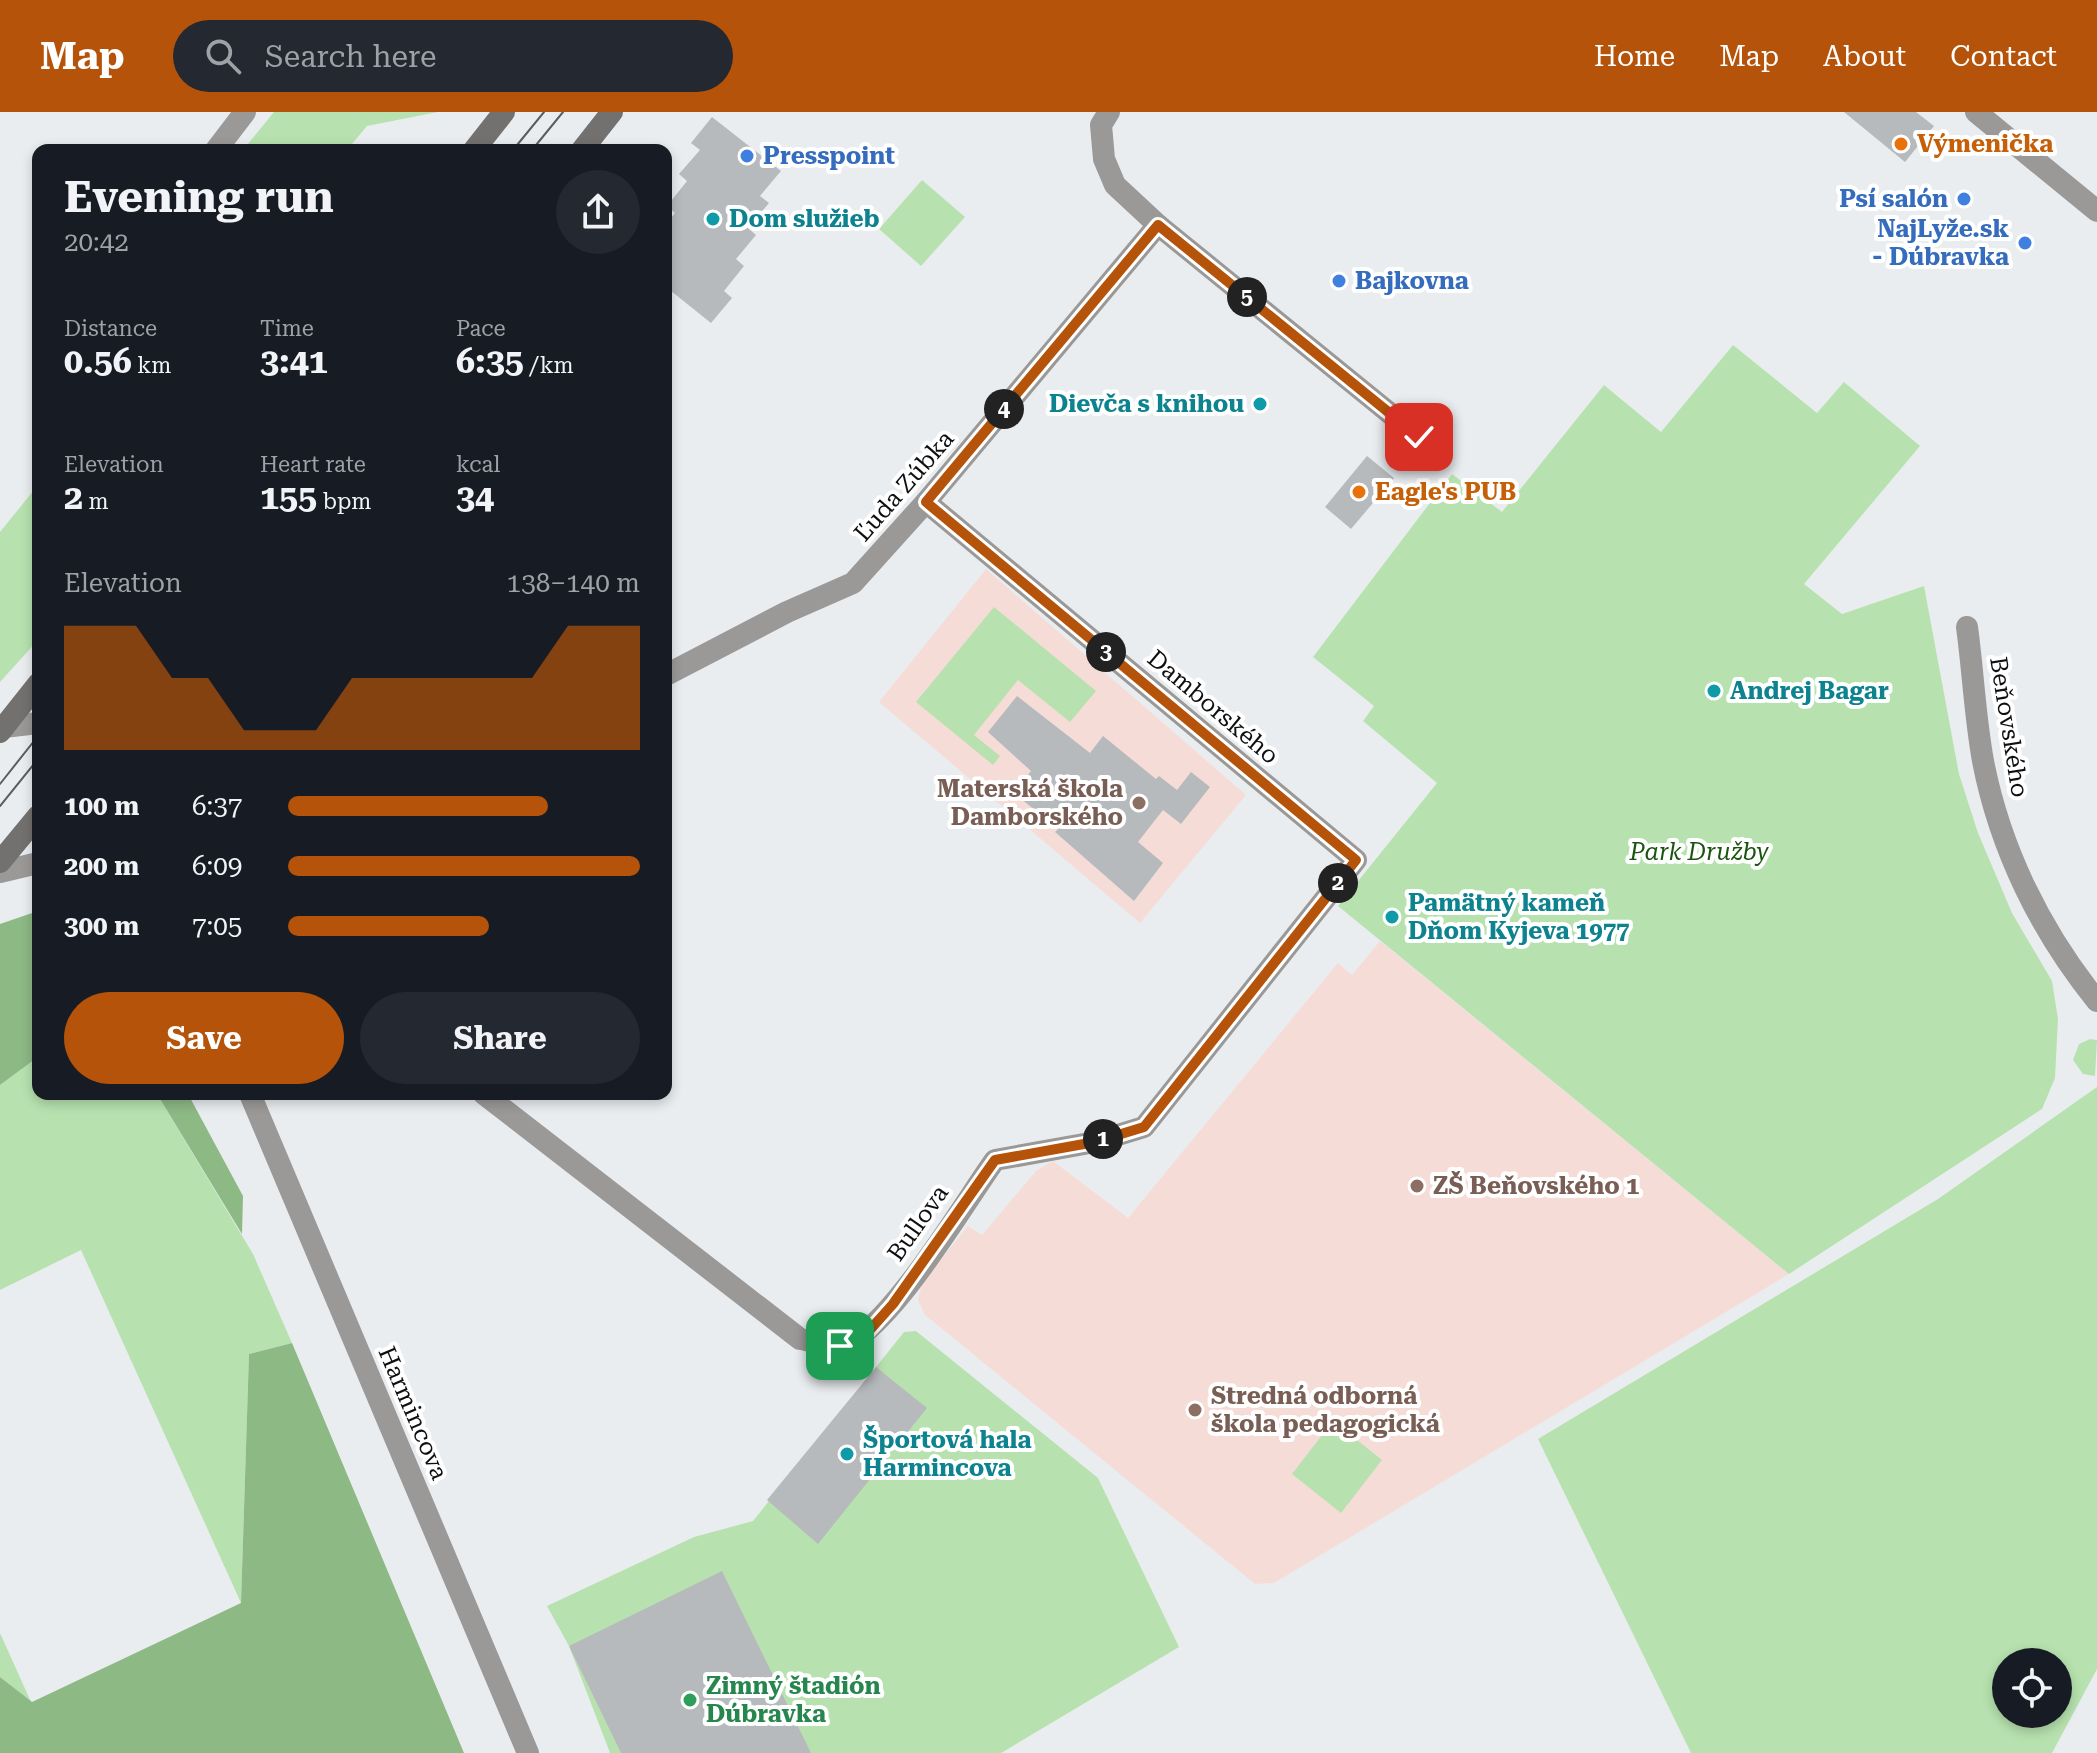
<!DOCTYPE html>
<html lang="en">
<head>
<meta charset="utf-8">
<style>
	:root { --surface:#171b24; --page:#242831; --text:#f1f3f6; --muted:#9ea1a6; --accent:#b45309 }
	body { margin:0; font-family:"Roboto Serif",serif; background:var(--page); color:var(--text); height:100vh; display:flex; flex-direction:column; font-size:30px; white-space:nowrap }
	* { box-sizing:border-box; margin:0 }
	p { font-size:26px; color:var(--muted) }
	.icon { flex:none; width:44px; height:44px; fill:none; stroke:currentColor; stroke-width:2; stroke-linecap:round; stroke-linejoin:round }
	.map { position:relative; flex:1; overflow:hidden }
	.side { position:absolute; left:32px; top:32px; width:640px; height:956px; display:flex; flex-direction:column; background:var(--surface); border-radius:16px; box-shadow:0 4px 12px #0003 }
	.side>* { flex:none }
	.controls { position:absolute; left:1992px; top:1536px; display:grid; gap:16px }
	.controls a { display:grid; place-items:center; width:80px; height:80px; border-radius:50%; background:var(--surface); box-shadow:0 4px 12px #0003; font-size:40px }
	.pin { position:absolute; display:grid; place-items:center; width:68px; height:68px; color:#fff; margin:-34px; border-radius:16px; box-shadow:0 4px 12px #0006 }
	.km { position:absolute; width:40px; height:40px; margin:-20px; border-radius:50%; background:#222; color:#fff; font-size:22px; line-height:40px; text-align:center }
	.round { display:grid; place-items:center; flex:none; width:84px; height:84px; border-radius:42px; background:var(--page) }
	.summary { display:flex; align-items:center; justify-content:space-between; height:136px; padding:0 32px }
	h1 { font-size:44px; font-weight:700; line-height:60px }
	.metrics { display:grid; grid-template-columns:repeat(3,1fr); gap:12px; height:136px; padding:8px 32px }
	.metrics div { display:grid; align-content:center }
	.metrics b { font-size:34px; font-weight:700 }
	.metrics small { font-size:22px; font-weight:400 }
	.metrics p { font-size:22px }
	.chart { height:224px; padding:16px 32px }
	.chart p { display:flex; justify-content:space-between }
	.chart svg { width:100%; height:144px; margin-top:8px; fill:var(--accent); opacity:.7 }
	.button { display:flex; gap:16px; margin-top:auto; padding:16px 32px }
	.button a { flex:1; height:92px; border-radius:48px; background:var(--accent); color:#fff; font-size:32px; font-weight:700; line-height:92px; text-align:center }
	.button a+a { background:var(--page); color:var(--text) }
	ul { padding:0 32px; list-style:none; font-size:26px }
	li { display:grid; grid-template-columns:128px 96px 1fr; align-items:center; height:60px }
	li i { height:20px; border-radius:10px; background:var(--accent) }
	header { display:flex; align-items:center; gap:48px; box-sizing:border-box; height:112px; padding:0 40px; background:var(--accent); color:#fff }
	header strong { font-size:38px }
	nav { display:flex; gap:44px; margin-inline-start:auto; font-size:28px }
	.search { width:560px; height:72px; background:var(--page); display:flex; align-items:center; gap:20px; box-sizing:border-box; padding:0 28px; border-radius:44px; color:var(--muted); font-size:30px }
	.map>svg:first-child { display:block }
</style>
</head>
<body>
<header>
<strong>Map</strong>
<div class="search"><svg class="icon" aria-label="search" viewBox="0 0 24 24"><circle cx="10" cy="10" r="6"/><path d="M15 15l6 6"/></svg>Search here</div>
<nav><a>Home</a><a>Map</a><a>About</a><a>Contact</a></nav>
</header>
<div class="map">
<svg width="2097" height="1641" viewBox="0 0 2097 1641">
	<rect width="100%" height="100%" fill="#eaedf0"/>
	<g fill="#f6dcd7">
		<polygon points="986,457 1246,683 1140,811 879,590"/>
		<polygon points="1380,829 1789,1162 1274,1471 1255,1472 925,1203 918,1188 922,1171 968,1114 982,1123 1036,1059 1053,1049 1128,1106 1338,851 1352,863"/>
	</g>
	<g fill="#b7e2af" fill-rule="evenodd">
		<polygon points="274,0 438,0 367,14 347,38 243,38"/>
		<polygon points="922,68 965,105 921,154 879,117"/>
		<polygon points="1733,233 1817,301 1844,270 1920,334 1804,472 1842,502 1924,474 1959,662 1978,721 2012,801 2052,869 2058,907 2055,966 2042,997 1789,1162 1338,794 1437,671 1363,609 1374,594 1313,545 1452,362 1502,400 1604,273 1661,320"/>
		<polygon points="38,373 38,528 0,570 0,420"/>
		<polygon points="994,495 1096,579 1070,610 1018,568 974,623 1000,644 993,653 916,590"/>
		<polygon points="2090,927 2097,928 2095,964 2083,962 2073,948 2079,932"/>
		<polygon points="38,945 38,982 157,982 253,1142 292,1231 249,1242 241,1491 81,1138 0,1178 0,973"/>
		<path d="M2097,975V1557L2052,1641H1691L1538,1327L1938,1087ZM2006,1550H2058V1602H2006Z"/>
		<polygon points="916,1219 1098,1366 1179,1535 1001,1641 610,1641 569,1534 547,1494 694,1425 753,1409 904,1220"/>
		<polygon points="1333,1309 1382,1348 1341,1401 1292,1362"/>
		<polygon points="0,1521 31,1590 0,1565"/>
	</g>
	<g fill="#8db985">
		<polygon points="38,799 38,945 0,973 0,812"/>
		<polygon points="157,982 188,982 243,1084 242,1122"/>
		<polygon points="292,1231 464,1641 0,1641 0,1565 32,1590 241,1491 249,1242"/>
	</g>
	<g fill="#b7babd">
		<polygon points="1844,0 1916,0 1934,14 1905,50"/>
		<polygon points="712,5 781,59 760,84 769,91 748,116 756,123 736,147 744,154 724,179 732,186 711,211 666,175 666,112 675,101 667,94 687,69 679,62 700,38 691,31"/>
		<polygon points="1367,344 1394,366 1351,417 1325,395"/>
		<polygon points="1017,584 1090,641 1103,624 1156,667 1159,664 1177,678 1191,660 1210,675 1181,712 1163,698 1138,730 1163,751 1134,789 1055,720 1058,717 1014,681 1031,659 988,620"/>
		<polygon points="876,1255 927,1296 818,1432 767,1388"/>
		<polygon points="722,1459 811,1641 621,1641 569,1534"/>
	</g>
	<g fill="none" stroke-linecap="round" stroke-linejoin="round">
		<g stroke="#9a9998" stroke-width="22">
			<polyline points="1109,0 1101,13 1104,47 1115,73 1158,113 1419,325"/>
			<polyline points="1976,0 2097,99"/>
			<polyline points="216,38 245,0"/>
			<path d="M1967,515C1973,559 1975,605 1983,649C2000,737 2041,820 2097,889"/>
			<polyline points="666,563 787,500 853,471 926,390 1158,113"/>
			<path d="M484,982L800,1227C812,1229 831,1236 843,1233C889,1219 964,1091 995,1048L1095,1030L1144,1015L1356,748L926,390"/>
		</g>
		<g stroke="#9a9998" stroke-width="22">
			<polyline points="4,615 38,611"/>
			<polyline points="0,760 38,751"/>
			<polyline points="250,982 528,1641"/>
		</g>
		<g stroke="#73716f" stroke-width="22">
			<polyline points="474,38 504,0"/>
			<polyline points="582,38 612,0"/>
			<polyline points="0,620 38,572"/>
			<polyline points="0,750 38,704"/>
		</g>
		<g stroke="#5a5c5d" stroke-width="2">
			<polyline points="513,38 544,0"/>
			<polyline points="532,38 563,0"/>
			<polyline points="0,672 38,624"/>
			<polyline points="0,694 38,647"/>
		</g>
	</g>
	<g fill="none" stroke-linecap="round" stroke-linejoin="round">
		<defs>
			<polyline id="route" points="840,1234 868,1220 893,1192 995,1048 1095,1030 1144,1015 1356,748 926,390 1158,113 1419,325"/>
		</defs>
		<use href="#route" stroke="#fff" stroke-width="16"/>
		<use href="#route" stroke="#b45309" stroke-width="10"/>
	</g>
	<g fill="#e8710a" stroke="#fff" stroke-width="3">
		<circle cx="1901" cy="32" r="8"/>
		<circle cx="1359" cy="380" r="8"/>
	</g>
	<g fill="#3f7fe0" stroke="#fff" stroke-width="3">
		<circle cx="747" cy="44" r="8"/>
		<circle cx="1964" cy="87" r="8"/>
		<circle cx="2025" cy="131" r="8"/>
		<circle cx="1339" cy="169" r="8"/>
	</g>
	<g fill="#0f9aa8" stroke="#fff" stroke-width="3">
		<circle cx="713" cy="107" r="8"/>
		<circle cx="1260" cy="292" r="8"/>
		<circle cx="1714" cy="579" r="8"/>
		<circle cx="1392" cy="805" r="8"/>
		<circle cx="847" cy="1342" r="8"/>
	</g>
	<g fill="#8d6e63" stroke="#fff" stroke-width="3">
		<circle cx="1139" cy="691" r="8"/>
		<circle cx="1417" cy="1074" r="8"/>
		<circle cx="1195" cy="1298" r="8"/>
	</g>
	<circle fill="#2e9e5b" stroke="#fff" stroke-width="3" cx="690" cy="1588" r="8"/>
	<g text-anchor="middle" stroke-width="8" stroke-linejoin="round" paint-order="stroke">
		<g font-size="24" font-weight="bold" fill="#c56008" stroke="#fff" text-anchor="start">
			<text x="1917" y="40">Výmenička</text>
			<text x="1375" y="388">Eagle's PUB</text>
		</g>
		<g font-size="24" font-weight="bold" fill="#366cbe" stroke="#fff" text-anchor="start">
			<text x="763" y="52">Presspoint</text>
			<text x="1948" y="95" text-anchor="end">Psí salón</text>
			<text x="2009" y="125" text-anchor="end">NajLyže.sk<tspan x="2009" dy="28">- Dúbravka</tspan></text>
			<text x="1355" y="177">Bajkovna</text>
		</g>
		<g font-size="24" font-weight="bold" fill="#0d838f" stroke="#fff" text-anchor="start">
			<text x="729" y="115">Dom služieb</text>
			<text x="1244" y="300" text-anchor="end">Dievča s knihou</text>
			<text x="1730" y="587">Andrej Bagar</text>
			<text x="1408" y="799">Pamätný kameň<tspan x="1408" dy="28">Dňom Kyjeva 1977</tspan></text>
			<text x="863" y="1336">Športová hala<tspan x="863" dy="28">Harmincova</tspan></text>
		</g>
		<g font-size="24" fill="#0e0f10" stroke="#fff">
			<text transform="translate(904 374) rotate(-49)" y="8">Ľuda Zúbka</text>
			<text transform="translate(1213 595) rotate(40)" y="8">Damborského</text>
			<text transform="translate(2009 615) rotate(81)" y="8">Beňovského</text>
			<text transform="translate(918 1111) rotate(-55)" y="8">Bullova</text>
			<text transform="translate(413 1301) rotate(67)" y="8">Harmincova</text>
		</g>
		<g font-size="24" font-weight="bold" fill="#785e54" stroke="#fff" text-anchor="start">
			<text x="1123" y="685" text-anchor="end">Materská škola<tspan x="1123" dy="28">Damborského</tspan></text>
			<text x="1433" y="1082">ZŠ Beňovského 1</text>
			<text x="1211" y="1292">Stredná odborná<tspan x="1211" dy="28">škola pedagogická</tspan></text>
		</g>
		<g font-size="24" font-style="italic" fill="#1a550f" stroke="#fff">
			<text x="1699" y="748">Park Družby</text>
		</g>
		<g font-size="24" font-weight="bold" fill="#27864d" stroke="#fff" text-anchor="start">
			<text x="706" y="1582">Zimný štadión<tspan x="706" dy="28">Dúbravka</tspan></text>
		</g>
	</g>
</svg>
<div class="controls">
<a><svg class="icon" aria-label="locate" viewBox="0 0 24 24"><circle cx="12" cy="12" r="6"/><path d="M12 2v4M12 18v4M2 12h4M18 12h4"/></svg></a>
</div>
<div class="pin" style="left:840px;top:1234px;background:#1e9e55"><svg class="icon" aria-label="arrive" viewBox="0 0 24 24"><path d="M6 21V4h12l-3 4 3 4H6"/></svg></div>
<div class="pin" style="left:1419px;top:325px;background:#d93025"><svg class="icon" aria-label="check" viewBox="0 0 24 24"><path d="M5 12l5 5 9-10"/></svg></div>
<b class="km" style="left:1103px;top:1027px">1</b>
<b class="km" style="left:1338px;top:771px">2</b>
<b class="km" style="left:1106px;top:540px">3</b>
<b class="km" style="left:1004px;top:297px">4</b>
<b class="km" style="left:1247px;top:185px">5</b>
<section class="side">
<div class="summary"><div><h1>Evening run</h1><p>20:42</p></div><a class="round"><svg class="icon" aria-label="share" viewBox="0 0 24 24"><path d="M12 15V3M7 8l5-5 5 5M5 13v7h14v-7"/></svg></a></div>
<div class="metrics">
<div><p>Distance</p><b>0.56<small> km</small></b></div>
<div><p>Time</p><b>3:41</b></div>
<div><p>Pace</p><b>6:35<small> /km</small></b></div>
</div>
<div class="metrics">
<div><p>Elevation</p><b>2<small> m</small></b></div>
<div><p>Heart rate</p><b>155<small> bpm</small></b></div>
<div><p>kcal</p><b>34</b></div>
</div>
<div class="chart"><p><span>Elevation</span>138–140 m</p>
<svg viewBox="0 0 160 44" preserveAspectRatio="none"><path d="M0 44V6L10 6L20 6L30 22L40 22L50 38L60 38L70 38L80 22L90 22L100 22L110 22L120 22L130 22L140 6L150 6L160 6V44z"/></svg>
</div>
<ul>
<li><b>100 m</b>6:37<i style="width:74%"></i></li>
<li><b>200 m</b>6:09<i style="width:100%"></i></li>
<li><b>300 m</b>7:05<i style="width:57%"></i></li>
</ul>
<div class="button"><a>Save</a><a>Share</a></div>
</section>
</div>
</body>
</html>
